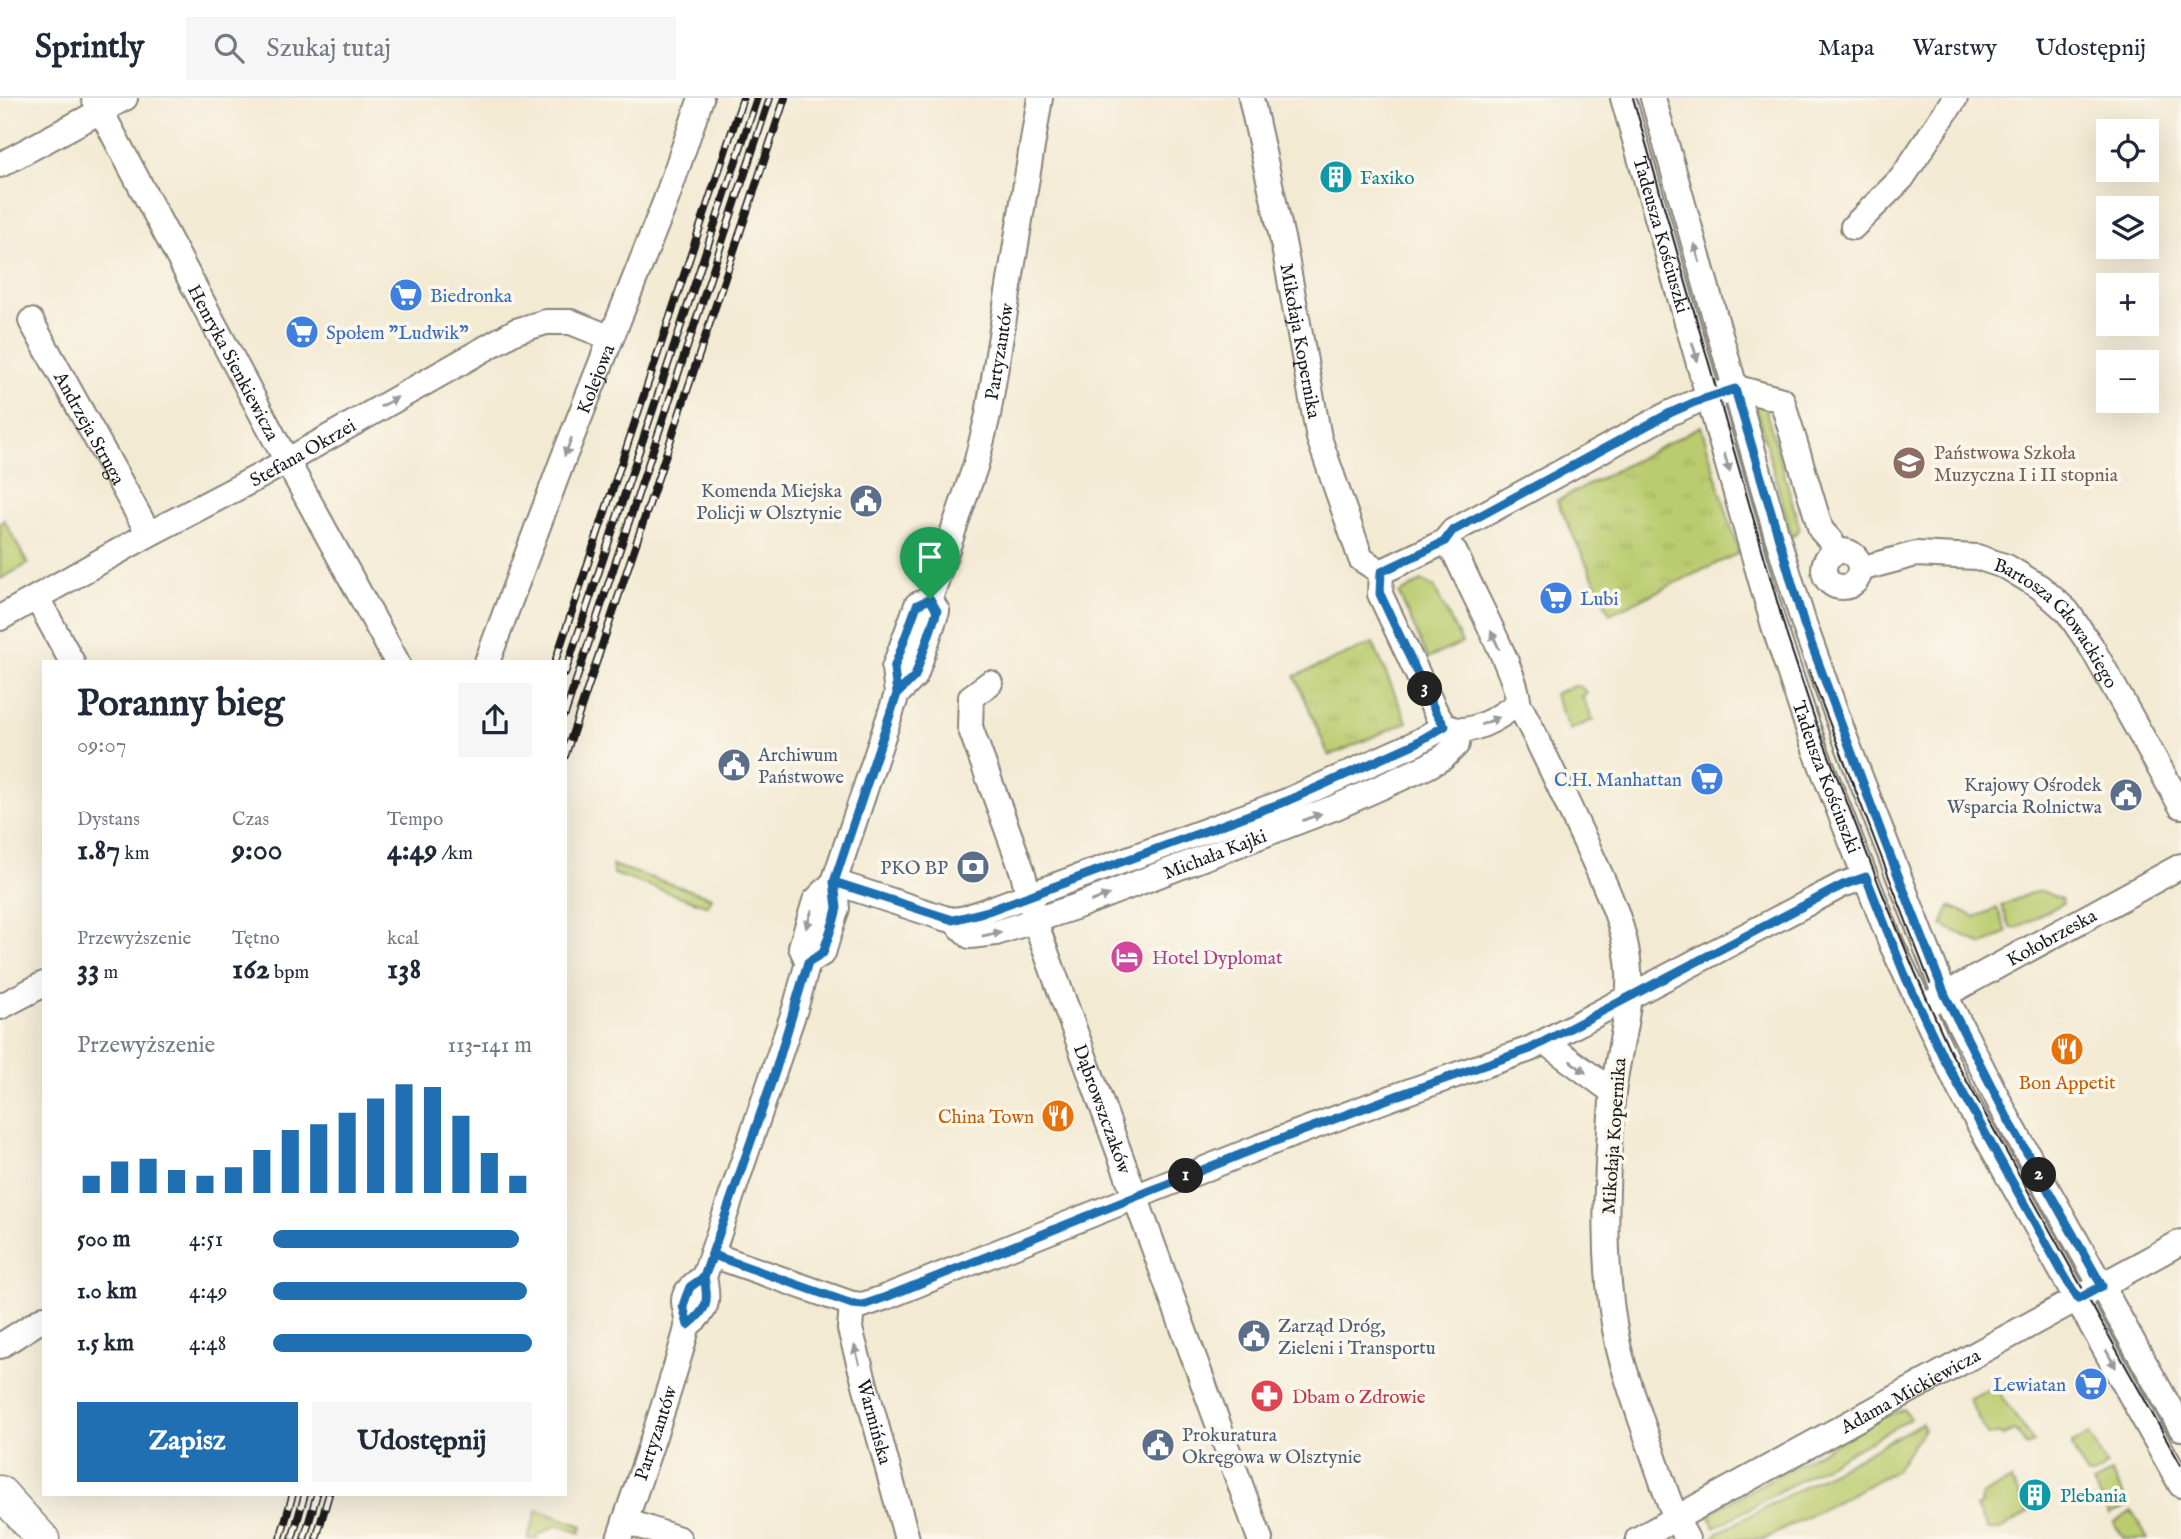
<!DOCTYPE html>
<html lang="pl">
<head>
<meta charset="utf-8">
<style>
	:root { --surface:#fff; --page:#f6f6f7; --text:#1f2937; --muted:#747a83; --line:#e0e1e3; --accent:#1f6fb2 }
	body { margin:0; font-family:"IM FELL English",serif; background:var(--page); color:var(--text); height:100vh; display:flex; flex-direction:column; font-size:26px; white-space:nowrap }
	* { box-sizing:border-box; margin:0 }
	p { font-size:23px; color:var(--muted) }
	.icon { flex:none; width:38px; height:38px; fill:none; stroke:currentColor; stroke-width:2; stroke-linecap:round; stroke-linejoin:round }
	.map { position:relative; flex:1; overflow:hidden }
	.sheet { position:absolute; left:42px; top:562px; width:525px; height:836px; display:flex; flex-direction:column; background:var(--surface); border-radius:0px; box-shadow:0 7px 28px #0002 }
	.sheet>* { flex:none }
	.controls { position:absolute; left:2096px; top:21px; display:grid; gap:14px }
	.controls a { display:grid; place-items:center; width:63px; height:63px; border-radius:0px; background:var(--surface); box-shadow:0 7px 28px #0002; font-size:35px }
	.pin { position:absolute; display:grid; place-items:center; width:60px; height:60px; color:#fff; margin:-72px -30px; border-radius:50% 50% 50% 0; rotate:-45deg; box-shadow:0 0 7px #0007 }
	.pin .icon { rotate:45deg }
	.km { position:absolute; width:35px; height:35px; margin:-18px; border-radius:50%; background:#222; color:#fff; font-size:19px; line-height:35px; text-align:center }
	.round { display:grid; place-items:center; flex:none; width:74px; height:74px; border-radius:0px; background:var(--page) }
	.overview { display:flex; align-items:center; justify-content:space-between; height:119px; padding:0 35px }
	h1 { font-size:38px; font-weight:800; line-height:52px }
	.metrics { display:grid; grid-template-columns:repeat(3,1fr); gap:10px; height:119px; padding:7px 35px }
	.metrics div { display:grid; align-content:center }
	.metrics b { font-size:30px; font-weight:800 }
	.metrics small { font-size:19px; font-weight:400 }
	.metrics p { font-size:19px }
	.chart { height:196px; padding:14px 35px }
	.chart p { display:flex; justify-content:space-between }
	.chart svg { width:100%; height:126px; margin-top:7px; stroke:var(--accent); stroke-width:6 }
	.primary-button { display:flex; gap:14px; margin-top:auto; padding:14px 35px }
	.primary-button a { flex:1; height:80px; border-radius:0px; background:var(--accent); color:#fff; font-size:28px; font-weight:800; line-height:80px; text-align:center }
	.primary-button a+a { background:var(--page); color:var(--text) }
	ul { padding:0 35px; list-style:none; font-size:23px }
	li { display:grid; grid-template-columns:112px 84px 1fr; align-items:center; height:52px }
	li i { height:18px; border-radius:9px; background:var(--accent) }
	header { display:flex; align-items:center; gap:42px; box-sizing:border-box; height:98px; padding:0 35px; background:var(--surface); border-bottom:2px solid var(--line) }
	header strong { font-size:33px }
	nav { display:flex; gap:38px; margin-inline-start:auto; font-size:24px }
	.search { width:490px; height:63px; background:var(--page); display:flex; align-items:center; gap:18px; box-sizing:border-box; padding:0 24px; border-radius:0px; color:var(--muted); font-size:26px }
	.map>svg:first-child { display:block }
</style>
</head>
<body>
<header>
<strong>Sprintly</strong>
<div class="search"><svg class="icon" aria-label="search" viewBox="0 0 24 24"><circle cx="10" cy="10" r="6"/><path d="M15 15l6 6"/></svg>Szukaj tutaj</div>
<nav><a>Mapa</a><a>Warstwy</a><a>Udostępnij</a></nav>
</header>
<div class="map">
<svg width="2181" height="1441" viewBox="0 0 2181 1441">
	<defs>
		<pattern id="park-tufts" width="24" height="20" patternUnits="userSpaceOnUse" patternTransform="scale(1.75)"><rect width="24" height="20" fill="#bbcc6f"/><path d="M3 7l-1-3M5 7V3M7 7l1-3M15 17l-1-3M17 17v-4M19 17l1-3" fill="none" stroke="#a0af60"/></pattern>
	</defs>
	<rect width="100%" height="100%" fill="#fbf7ec"/>
	<filter id="ink" filterUnits="userSpaceOnUse"><feTurbulence type="fractalNoise" baseFrequency=".0143" numOctaves="2"/><feDisplacementMap in="SourceGraphic" scale="14" xChannelSelector="R" yChannelSelector="G"/><feConvolveMatrix kernelMatrix="1 2 1 2 8 2 1 2 1" color-interpolation-filters="sRGB"/></filter>
	<filter id="wash" filterUnits="userSpaceOnUse"><feTurbulence type="fractalNoise" baseFrequency=".00686" numOctaves="4" result="noise"/><feDisplacementMap in="SourceGraphic" scale="28" xChannelSelector="R" yChannelSelector="G"/><feGaussianBlur stdDeviation="1.57" result="paint"/><feColorMatrix in="noise" values="0 0 0 0 0 0 0 0 0 0 0 0 0 0 0 0 0 1.4 0 .05"/><feComposite in="paint" operator="in"/></filter>
	<g filter="url(#wash)">
		<rect width="100%" height="100%" fill="#f3ead3"/>
		<g fill="#bbcc6f" stroke="#6c7446" stroke-width="2">
			<polygon points="1753,300 1763,302 1800,431 1792,439"/>
			<polygon points="4,422 28,466 0,481 0,425"/>
			<polygon points="1422,483 1434,489 1462,545 1428,560 1399,496"/>
			<path d="M1572,588C1579,587 1583,589 1587,595L1582,598L1593,622L1570,632L1554,596Z"/>
			<polygon points="612,767 711,799 708,808 614,776"/>
			<polygon points="2041,793 2062,801 2063,805 2019,829 2011,830 2001,808 2028,796"/>
			<polygon points="1950,808 1975,819 1997,810 2007,834 1983,847 1942,827"/>
			<path d="M1995,1288C2007,1308 2021,1325 2034,1345L2026,1348L2017,1333L2014,1332L2003,1338L1997,1335L1988,1338L1968,1301Z"/>
			<polygon points="1904,1311 1910,1321 1714,1430 1709,1415 1883,1319"/>
			<polygon points="1922,1325 1924,1331 1895,1373 1765,1441 1714,1441 1716,1436"/>
			<polygon points="2089,1336 2107,1368 2091,1378 2088,1378 2072,1350 2072,1346"/>
			<polygon points="2111,1374 2129,1407 2110,1417 2093,1386"/>
			<polygon points="2011,1382 2028,1415 2000,1432 1988,1432 1976,1409 1982,1406 1981,1398"/>
			<polygon points="537,1412 582,1428 580,1435 557,1427 539,1437 537,1441 528,1441"/>
			<polygon points="2132,1413 2148,1441 2124,1441 2114,1425"/>
		</g>
		<g fill="url(#park-tufts)" stroke="#6c7446" stroke-width="2">
			<polygon points="1701,328 1739,455 1610,516 1557,403"/>
			<polygon points="1373,545 1407,624 1329,658 1295,578"/>
		</g>
	</g>
	<g filter="url(#ink)">
		<g fill="none" stroke-linecap="round" stroke-linejoin="round">
			<defs>
				<g id="minor">
					<path id="s1" d="M94,0L276,343L397,564"/>
					<path id="s2" d="M1251,0L1284,149L1319,340L1361,461L1381,474"/>
					<path id="s3" d="M1623,0L1774,528L1815,651L1892,847L1960,992L2181,1387"/>
					<polyline points="1653,0 1777,438 1804,526 1845,640 1945,897 2008,1021 2181,1330"/>
					<polyline points="0,67 125,0"/>
					<polyline points="1853,129 1902,80 1955,0"/>
					<path id="s4" d="M31,223L149,436"/>
					<path d="M1444,444L1455,455L1462,470C1473,495 1520,583 1518,605C1543,650 1563,697 1585,743C1602,782 1623,820 1628,862C1634,910 1616,957 1612,1004C1606,1084 1601,1167 1618,1247C1626,1281 1639,1315 1650,1348C1661,1379 1670,1412 1687,1441"/>
					<circle cx="1842" cy="471" r="18"/>
					<path id="s5" d="M1860,471L1916,456L1977,459L2007,469L2040,489L2067,513L2091,548L2181,708"/>
					<polyline points="1381,474 1444,444 1453,433 1670,315 1695,304 1735,291 1745,292 1782,302 1821,432 1831,443 1835,455"/>
					<path d="M1381,474L1380,496L1436,615C1439,619 1442,626 1446,628C1467,641 1502,618 1518,605"/>
					<polyline points="37,500 72,564"/>
					<path id="s6" d="M0,520L149,436L262,377L516,233L546,224H571L611,240"/>
					<path id="s7" d="M487,564L563,361L666,102L701,0"/>
					<path id="s8" d="M990,585L971,599L970,629L1022,772L1038,832L1260,1441"/>
					<polyline points="897,596 915,578 937,513 930,501"/>
					<polyline points="834,784 944,820 953,822 966,820 1287,703 1414,646 1445,628"/>
					<path id="s9" d="M953,822L970,838L996,835L1075,809L1336,709L1426,669L1444,659L1457,646L1459,632"/>
					<path id="s10" d="M808,864L823,855L833,822L837,810L834,784L897,596L894,570L917,507L930,501L976,366L988,317L1040,0"/>
					<path id="s11" d="M1930,905L2181,768"/>
					<polyline points="0,909 44,886"/>
					<polyline points="1545,944 1613,994"/>
					<polyline points="713,1157 852,1206 863,1207 886,1199 1262,1048 1396,998 1530,951 1842,787 1865,779"/>
					<path id="s12" d="M852,1206L850,1231L907,1441"/>
					<path d="M688,1227C708,1212 709,1203 704,1179L795,911L808,864L801,849L815,803L834,784"/>
					<polyline points="0,1248 44,1220"/>
					<polyline points="625,1423 679,1441"/>
					<path id="s13" d="M619,1441C642,1373 667,1304 686,1234C693,1208 668,1202 704,1179"/>
					<path id="s14" d="M1638,1441L2181,1144"/>
				</g>
				<polyline id="major" points="0,1394 43,1441"/>
			</defs>
			<use href="#minor" stroke="#888378" stroke-width="28"/>
			<use href="#major" stroke="#888378" stroke-width="35"/>
			<use href="#minor" stroke="#fff" stroke-width="24"/>
			<use href="#major" stroke="#fff" stroke-width="32"/>
			<g stroke="#1c1c1c" stroke-width="2">
				<polyline points="1633,0 1787,538 1815,622 1881,792 1915,874 1951,955 2181,1367"/>
				<polyline points="1809,572 1930,885"/>
			</g>
			<defs>
				<g id="rail">
					<polyline points="555,564 743,0"/>
					<polyline points="565,575 757,0"/>
					<polyline points="565,616 770,0"/>
					<polyline points="565,658 785,0"/>
					<polyline points="280,1441 293,1396"/>
					<polyline points="292,1441 305,1396"/>
					<polyline points="304,1441 317,1396"/>
					<polyline points="316,1441 329,1396"/>
				</g>
			</defs>
			<use href="#rail" stroke="#1c1c1c" stroke-width="8"/>
			<use href="#rail" stroke="#fbf7ec" stroke-width="5" stroke-dasharray="16" stroke-linecap="butt"/>
		</g>
		<defs><path id="oneway-solid" d="M-6-.8H1V-3.2L6.5 0L1 3.2V.8H-6Z" transform="scale(1.75)"/></defs>
		<g fill="#999">
			<use href="#oneway-solid" transform="translate(1697 155) rotate(-106)"/>
			<use href="#oneway-solid" transform="translate(1695 254) rotate(74)"/>
			<use href="#oneway-solid" transform="translate(389 304) rotate(-29)"/>
			<use href="#oneway-solid" transform="translate(568 349) rotate(111)"/>
			<use href="#oneway-solid" transform="translate(1727 365) rotate(74)"/>
			<use href="#oneway-solid" transform="translate(1495 542) rotate(-115)"/>
			<use href="#oneway-solid" transform="translate(1490 623) rotate(-22)"/>
			<use href="#oneway-solid" transform="translate(1312 719) rotate(-21)"/>
			<use href="#oneway-solid" transform="translate(1100 800) rotate(-21)"/>
			<use href="#oneway-solid" transform="translate(809 821) rotate(108)"/>
			<use href="#oneway-solid" transform="translate(992 836) rotate(-12)"/>
			<use href="#oneway-solid" transform="translate(1578 969) rotate(37)"/>
			<use href="#oneway-solid" transform="translate(857 1257) rotate(-105)"/>
			<use href="#oneway-solid" transform="translate(2111 1261) rotate(61)"/>
		</g>
	</g>
	<g fill="none" stroke-linecap="round" stroke-linejoin="round" filter="url(#ink)">
		<defs>
			<path id="route" d="M930,501L937,513L915,578L897,596L891,613L834,784L837,810L834,822L823,855L808,864L776,971L704,1179C709,1204 708,1211 688,1227L683,1208L686,1199L690,1189L704,1179L713,1157L852,1206L863,1207L886,1199L1262,1048L1396,998L1530,951L1843,787L1866,779L1906,880L1943,959L2061,1172L2078,1201L2102,1188L2008,1021L1945,897L1883,739L1804,526L1735,291L1695,304L1670,315L1452,433L1444,444L1381,474L1380,496L1436,615L1445,628L1414,646L1287,703L988,813L953,822L834,784L897,596L894,570L917,507L930,501"/>
		</defs>
		<use href="#route" stroke="#fff" stroke-width="14"/>
		<use href="#route" stroke="#1f6fb2" stroke-width="9"/>
	</g>
	<defs>
		<symbol id="building-disc" viewBox="-11 -11 22 22"><circle r="9.5" fill="#0f9aa8" stroke="#fbf7ec"/><path d="M-4-6H4V6H1V3H-1V6H-4ZM-2.5-4.3h1.7v1.8h-1.7ZM.8-4.3h1.7v1.8H.8ZM-2.5-1h1.7V.8h-1.7ZM.8-1h1.7V.8H.8Z" fill="#fff"/></symbol>
		<symbol id="supermarket-disc" viewBox="-11 -11 22 22"><circle r="9.5" fill="#3f7fe0" stroke="#fbf7ec"/><path d="M-6-5.5h2.5l.6 2H6L4.5 2H-2.5L-4.4-4H-6ZM-1.5 3.2a1.3 1.3 0 1 0 .1 0ZM3 3.2a1.3 1.3 0 1 0 .1 0Z" fill="#fff"/></symbol>
		<symbol id="school-disc" viewBox="-11 -11 22 22"><circle r="9.5" fill="#8d6e63" stroke="#fbf7ec"/><path d="M0-5L7-2L0 1L-7-2ZM-4 1L0 2.5L4 1V4Q0 6-4 4Z" fill="#fff"/></symbol>
		<symbol id="civic-disc" viewBox="-11 -11 22 22"><circle r="9.5" fill="#5c6f8a" stroke="#fbf7ec"/><path d="M-.6-6.5H3V-4.5H.6V-3L4-1V1h2V6H-6V1h2V-1L-.6-3ZM-1.2 2.5V6h2.4V2.5Z" fill="#fff"/></symbol>
		<symbol id="bank-disc" viewBox="-11 -11 22 22"><circle r="9.5" fill="#5c6f8a" stroke="#fbf7ec"/><path d="M-6-4H6V4H-6ZM0-2.3a2.3 2.3 0 1 0 0 4.6a2.3 2.3 0 1 0 0-4.6Z" fill="#fff"/></symbol>
		<symbol id="hotel-disc" viewBox="-11 -11 22 22"><circle r="9.5" fill="#d1479c" stroke="#fbf7ec"/><path d="M-6-4.5h1.5V1H6V5H4.5V3h-9V5H-6ZM-4 0a1.8 1.8 0 1 1 3.6 0ZM.5 0V-2.5h3Q6-2.5 6 0Z" fill="#fff"/></symbol>
		<symbol id="restaurant-disc" viewBox="-11 -11 22 22"><circle r="9.5" fill="#e8710a" stroke="#fbf7ec"/><path d="M-5-6h1v4h1v-4h1v4h1v-4h1v5L-1.5 .5V6h-2V.5L-5-1ZM5-6V6H3V1.5H1.5Q1.5-4 5-6Z" fill="#fff"/></symbol>
		<symbol id="pharmacy-disc" viewBox="-11 -11 22 22"><circle r="9.5" fill="#e0444e" stroke="#fbf7ec"/><path d="M-2-6h4v4h4v4h-4v4h-4v-4h-4v-4h4Z" fill="#fff"/></symbol>
	</defs>
	<g fill-rule="evenodd">
		<use href="#building-disc" x="1317" y="60" width="38" height="38"/>
		<use href="#supermarket-disc" x="387" y="178" width="38" height="38"/>
		<use href="#supermarket-disc" x="283" y="215" width="38" height="38"/>
		<use href="#school-disc" x="1890" y="346" width="38" height="38"/>
		<use href="#civic-disc" x="847" y="384" width="38" height="38"/>
		<use href="#supermarket-disc" x="1537" y="481" width="38" height="38"/>
		<use href="#civic-disc" x="715" y="648" width="38" height="38"/>
		<use href="#supermarket-disc" x="1688" y="662" width="38" height="38"/>
		<use href="#civic-disc" x="2107" y="678" width="38" height="38"/>
		<use href="#bank-disc" x="954" y="750" width="38" height="38"/>
		<use href="#hotel-disc" x="1108" y="840" width="38" height="38"/>
		<use href="#restaurant-disc" x="2048" y="932" width="38" height="38"/>
		<use href="#restaurant-disc" x="1039" y="999" width="38" height="38"/>
		<use href="#civic-disc" x="1235" y="1219" width="38" height="38"/>
		<use href="#supermarket-disc" x="2072" y="1267" width="38" height="38"/>
		<use href="#pharmacy-disc" x="1248" y="1279" width="38" height="38"/>
		<use href="#civic-disc" x="1139" y="1328" width="38" height="38"/>
		<use href="#building-disc" x="2016" y="1378" width="38" height="38"/>
	</g>
	<g text-anchor="middle" stroke-width="7" stroke-linejoin="round" paint-order="stroke">
		<g font-size="19" fill="#0d838f" stroke="#fbf7ec" text-anchor="start">
			<text x="1360" y="86">Faxiko</text>
			<text x="2060" y="1404">Plebania</text>
		</g>
		<g font-size="19" fill="#1c1c1c" stroke="#fbf7ec">
			<text dy="7" stroke="none"><textPath href="#s3" startOffset="142">Tadeusza Kościuszki</textPath></text>
			<text dy="7" stroke="none"><textPath href="#s2" startOffset="248">Mikołaja Kopernika</textPath></text>
			<text dy="7" stroke="none"><textPath href="#s10" startOffset="654">Partyzantów</textPath></text>
			<text dy="7" stroke="none"><textPath href="#s1" startOffset="299">Henryka Sienkiewicza</textPath></text>
			<text dy="7" stroke="none"><textPath href="#s7" startOffset="303">Kolejowa</textPath></text>
			<text dy="7" stroke="none"><textPath href="#s4" startOffset="122">Andrzeja Struga</textPath></text>
			<text dy="7" stroke="none"><textPath href="#s6" startOffset="345">Stefana Okrzei</textPath></text>
			<text dy="7" stroke="none"><textPath href="#s5" startOffset="226">Bartosza Głowackiego</textPath></text>
			<text dy="7" stroke="none"><textPath href="#s3" startOffset="709">Tadeusza Kościuszki</textPath></text>
			<text dy="7" stroke="none"><textPath href="#s9" startOffset="282">Michała Kajki</textPath></text>
			<text dy="7" stroke="none"><textPath href="#s11" startOffset="138">Kołobrzeska</textPath></text>
			<text dy="7" stroke="none"><textPath href="#s8" startOffset="458">Dąbrowszczaków</textPath></text>
			<text transform="translate(1613 1038) rotate(-86)" y="7">Mikołaja Kopernika</text>
			<text dy="7" stroke="none"><textPath href="#s14" startOffset="310">Adama Mickiewicza</textPath></text>
			<text dy="7" stroke="none"><textPath href="#s12" startOffset="121">Warmińska</textPath></text>
			<text dy="7" stroke="none"><textPath href="#s13" startOffset="112">Partyzantów</textPath></text>
		</g>
		<g font-size="19" fill="#366cbe" stroke="#fbf7ec" text-anchor="start">
			<text x="430" y="204">Biedronka</text>
			<text x="326" y="241">Społem "Ludwik"</text>
			<text x="1580" y="507">Lubi</text>
			<text x="1682" y="688" text-anchor="end">C.H. Manhattan</text>
			<text x="2066" y="1293" text-anchor="end">Lewiatan</text>
		</g>
		<g font-size="19" fill="#785e54" stroke="#fbf7ec" text-anchor="start">
			<text x="1934" y="361">Państwowa Szkoła<tspan x="1934" dy="22">Muzyczna I i II stopnia</tspan></text>
		</g>
		<g font-size="19" fill="#4e5e75" stroke="#fbf7ec" text-anchor="end">
			<text x="842" y="399">Komenda Miejska<tspan x="842" dy="22">Policji w Olsztynie</tspan></text>
			<text x="758" y="663" text-anchor="start">Archiwum<tspan x="758" dy="22">Państwowe</tspan></text>
			<text x="2102" y="693">Krajowy Ośrodek<tspan x="2102" dy="22">Wsparcia Rolnictwa</tspan></text>
			<text x="948" y="776">PKO BP</text>
			<text x="1278" y="1234" text-anchor="start">Zarząd Dróg,<tspan x="1278" dy="22">Zieleni i Transportu</tspan></text>
			<text x="1182" y="1343" text-anchor="start">Prokuratura<tspan x="1182" dy="22">Okręgowa w Olsztynie</tspan></text>
		</g>
		<g font-size="19" fill="#b23c85" stroke="#fbf7ec" text-anchor="start">
			<text x="1152" y="866">Hotel Dyplomat</text>
		</g>
		<g font-size="19" fill="#c56008" stroke="#fbf7ec">
			<text x="2067" y="991">Bon Appetit</text>
			<text x="1034" y="1025" text-anchor="end">China Town</text>
		</g>
		<g font-size="19" fill="#be3a42" stroke="#fbf7ec" text-anchor="start">
			<text x="1292" y="1305">Dbam o Zdrowie</text>
		</g>
	</g>
</svg>
<div class="controls">
<a><svg class="icon" aria-label="locate" viewBox="0 0 24 24"><circle cx="12" cy="12" r="6"/><path d="M12 2v4M12 18v4M2 12h4M18 12h4"/></svg></a>
<a><svg class="icon" aria-label="layers" viewBox="0 0 24 24"><path d="M12 4l9 5-9 5-9-5zM3 14l9 5 9-5"/></svg></a>
<a>+</a>
<a>−</a>
</div>
<div class="pin" style="left:930px;top:501px;background:#1e9e55"><svg class="icon" aria-label="arrive" viewBox="0 0 24 24"><path d="M6 21V4h12l-3 4 3 4H6"/></svg></div>
<b class="km" style="left:1186px;top:1078px">1</b>
<b class="km" style="left:2039px;top:1077px">2</b>
<b class="km" style="left:1425px;top:591px">3</b>
<section class="sheet">
<div class="overview"><div><h1>Poranny bieg</h1><p>09:07</p></div><a class="round"><svg class="icon" aria-label="share" viewBox="0 0 24 24"><path d="M12 15V3M7 8l5-5 5 5M5 13v7h14v-7"/></svg></a></div>
<div class="metrics">
<div><p>Dystans</p><b>1.87<small> km</small></b></div>
<div><p>Czas</p><b>9:00</b></div>
<div><p>Tempo</p><b>4:49<small> /km</small></b></div>
</div>
<div class="metrics">
<div><p>Przewyższenie</p><b>33<small> m</small></b></div>
<div><p>Tętno</p><b>162<small> bpm</small></b></div>
<div><p>kcal</p><b>138</b></div>
</div>
<div class="chart"><p><span>Przewyższenie</span>113–141 m</p>
<svg viewBox="0 0 160 44" preserveAspectRatio="none"><path d="M5 44V38M15 44V33M25 44V32M35 44V36M45 44V38M55 44V35M65 44V29M75 44V22M85 44V20M95 44V16M105 44V11M115 44V6M125 44V7M135 44V17M145 44V30M155 44V38"/></svg>
</div>
<ul>
<li><b>500 m</b>4:51<i style="width:95%"></i></li>
<li><b>1.0 km</b>4:49<i style="width:98%"></i></li>
<li><b>1.5 km</b>4:48<i style="width:100%"></i></li>
</ul>
<div class="primary-button"><a>Zapisz</a><a>Udostępnij</a></div>
</section>
</div>
</body>
</html>
